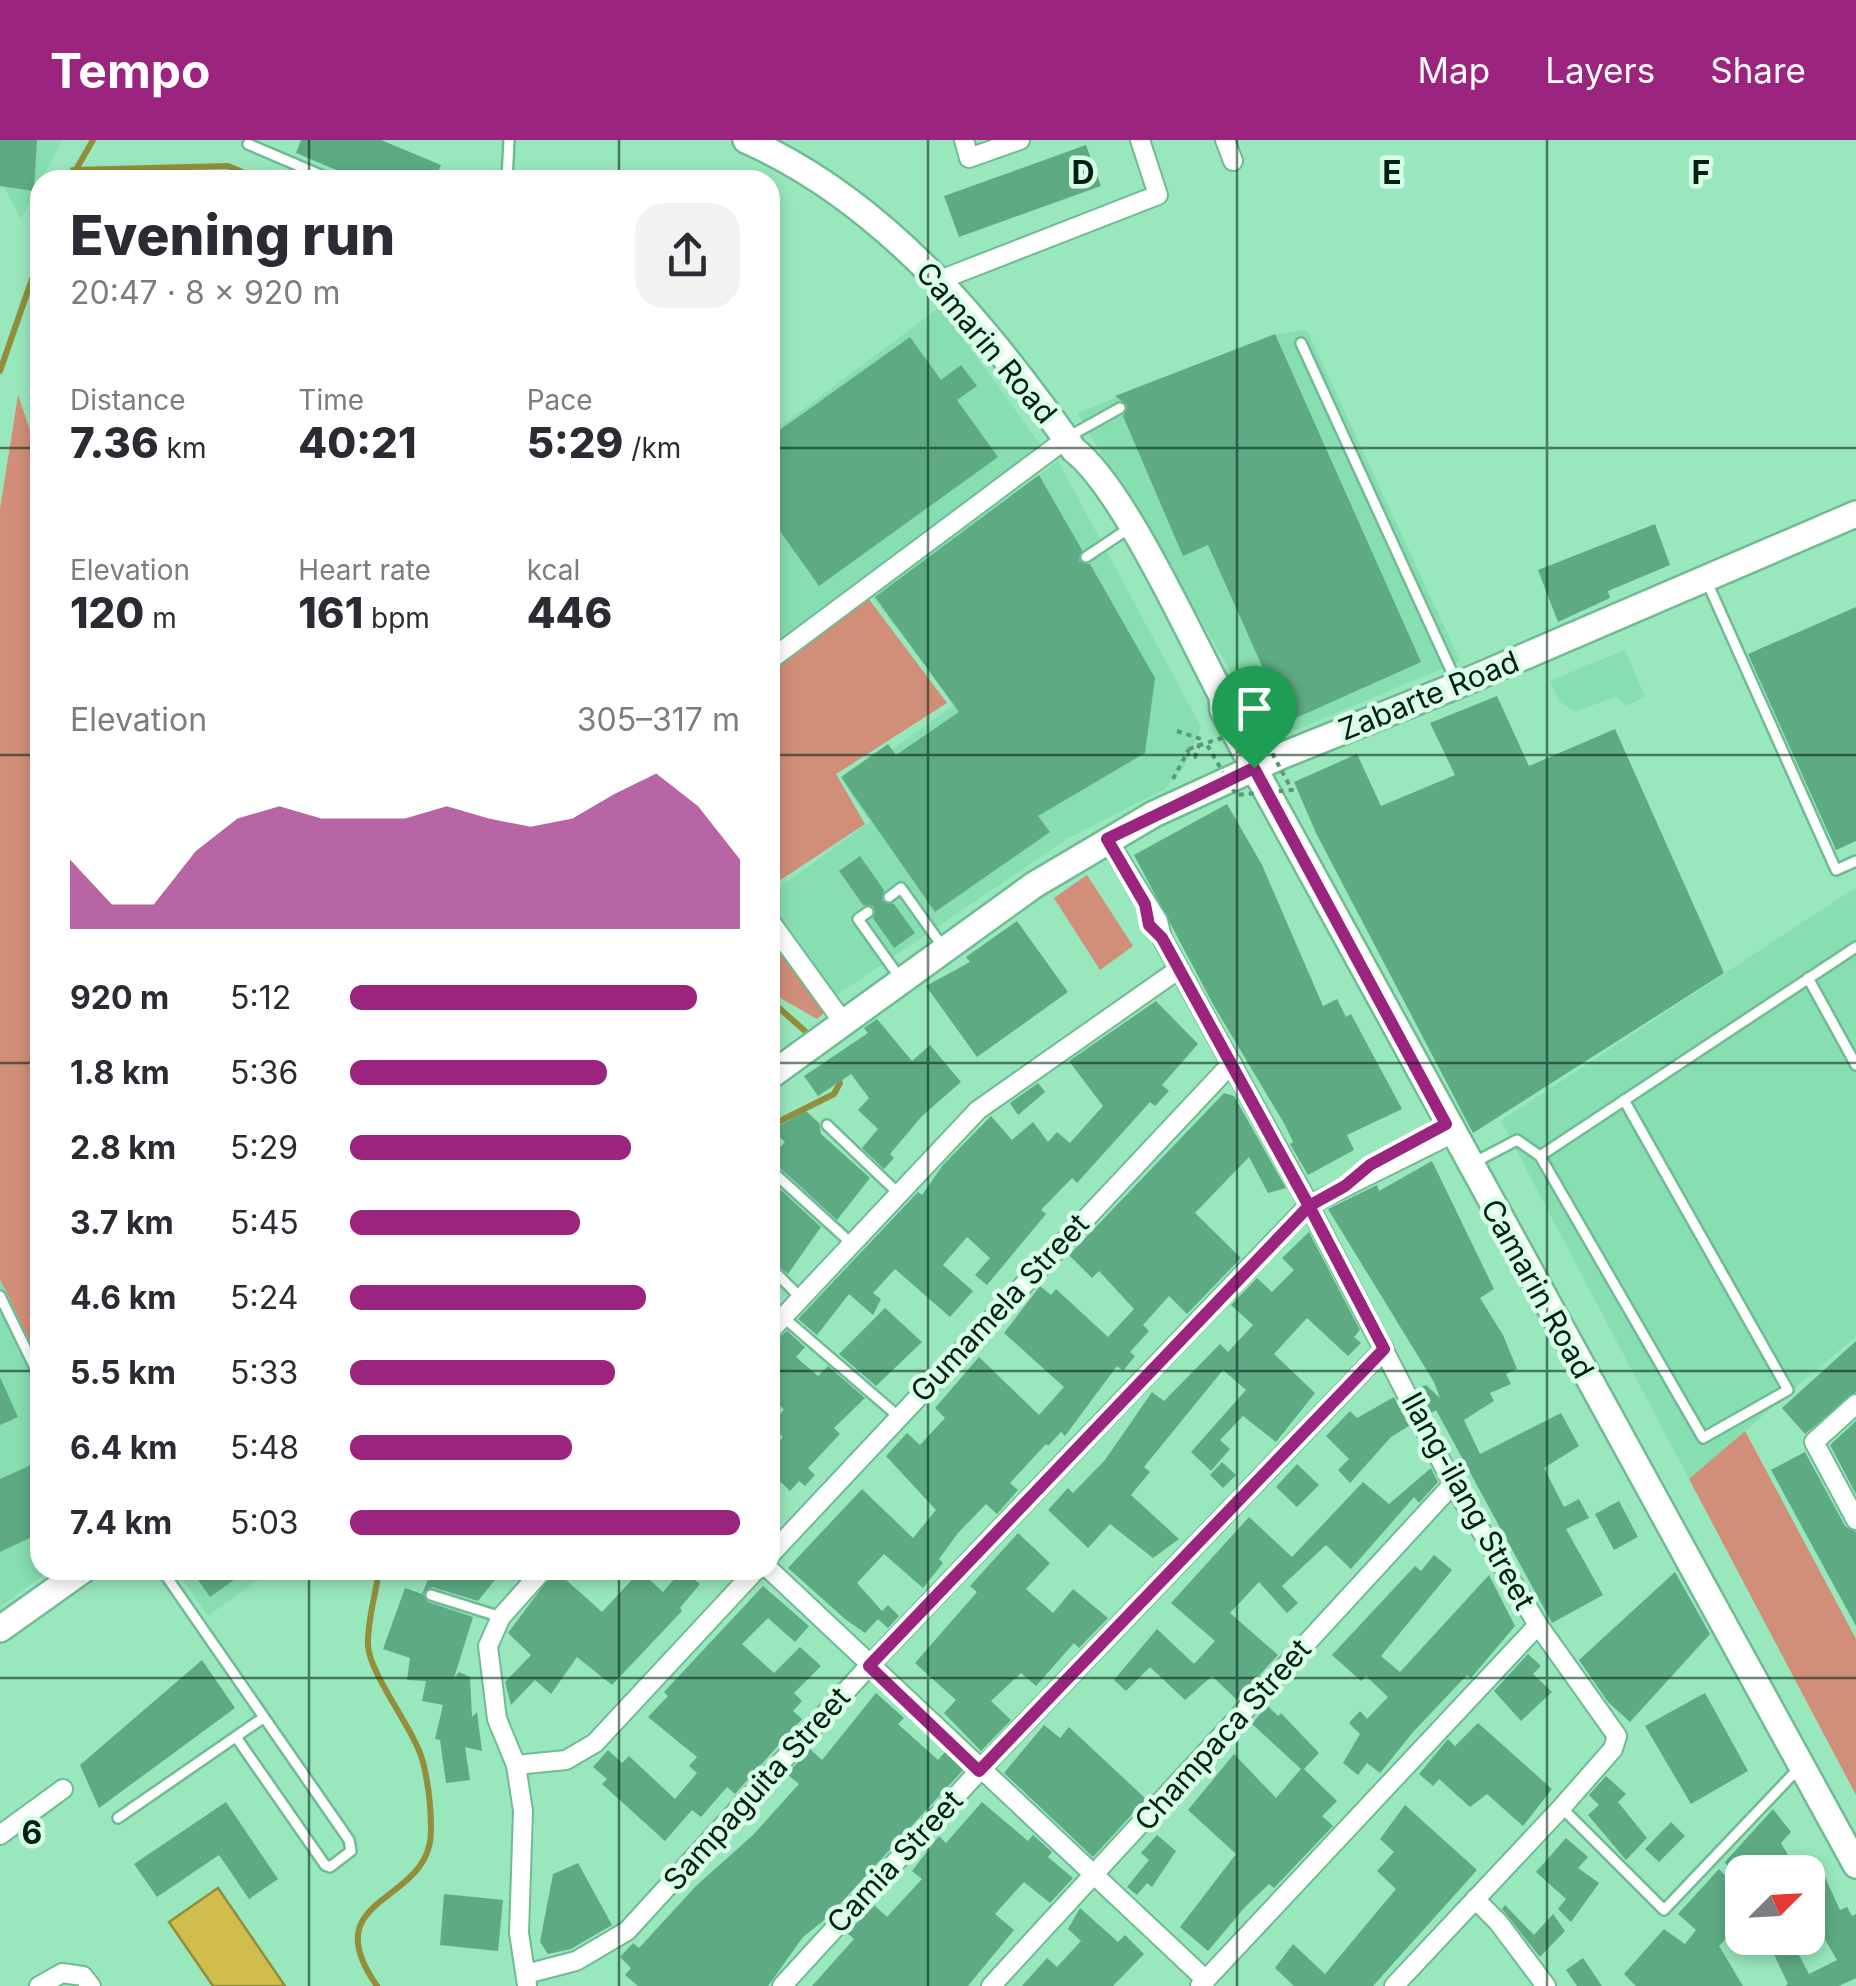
<!DOCTYPE html>
<html lang="en">
<head>
<meta charset="utf-8">
<style>
	:root { --surface:#fff; --page:#f2f2f3; --text:#2b2b33; --muted:#7c7c81; --accent:#9b247f }
	body { margin:0; font-family:Inter,sans-serif; background:var(--page); color:var(--text); height:100vh; display:flex; flex-direction:column; font-size:38px; white-space:nowrap }
	* { box-sizing:border-box; margin:0 }
	p { font-size:32px; color:var(--muted) }
	.icon { flex:none; width:55px; height:55px; fill:none; stroke:currentColor; stroke-width:2; stroke-linecap:round; stroke-linejoin:round }
	.map { position:relative; flex:1; overflow:hidden }
	.side { position:absolute; left:30px; top:30px; width:750px; height:1410px; display:flex; flex-direction:column; background:var(--surface); border-radius:30px; box-shadow:0 5px 15px #0003 }
	.side>* { flex:none }
	.needle { width:65px; rotate:66deg }
	.buttons { position:absolute; left:1725px; top:1715px; display:grid; gap:20px }
	.buttons a { display:grid; place-items:center; width:100px; height:100px; border-radius:20px; background:var(--surface); box-shadow:0 5px 15px #0003; font-size:50px }
	.pin { position:absolute; display:grid; place-items:center; width:85px; height:85px; color:#fff; margin:-102px -42px; border-radius:50% 50% 50% 0; rotate:-45deg; box-shadow:0 0 10px #0007 }
	.pin .icon { rotate:45deg }
	.round { display:grid; place-items:center; flex:none; width:105px; height:105px; border-radius:30px; background:var(--page) }
	.head { display:flex; align-items:center; justify-content:space-between; height:170px; padding:0 40px }
	h1 { font-size:55px; font-weight:800; line-height:75px }
	.stats { display:grid; grid-template-columns:repeat(3,1fr); gap:15px; height:170px; padding:10px 40px }
	.stats div { display:grid; align-content:center }
	.stats b { font-size:42px; font-weight:800 }
	.stats small { font-size:28px; font-weight:400 }
	.stats p { font-size:28px }
	.chart { height:280px; padding:20px 40px }
	.chart p { display:flex; justify-content:space-between }
	.chart svg { width:100%; height:180px; margin-top:10px; fill:var(--accent); opacity:.7 }
	ul { padding:0 40px; list-style:none; font-size:32px }
	li { display:grid; grid-template-columns:160px 120px 1fr; align-items:center; height:75px }
	li i { height:25px; border-radius:12px; background:var(--accent) }
	header { display:flex; align-items:center; gap:60px; box-sizing:border-box; height:140px; padding:0 50px; background:var(--accent); color:#fff }
	header strong { font-size:48px }
	nav { display:flex; gap:55px; margin-inline-start:auto; font-size:35px }
	.map>svg:first-child { display:block }
</style>
</head>
<body>
<header>
<strong>Tempo</strong>
<nav><a>Map</a><a>Layers</a><a>Share</a></nav>
</header>
<div class="map">
<svg width="1856" height="1846" viewBox="0 0 1856 1846">
	<rect width="100%" height="100%" fill="#99e7bd"/>
	<g fill="#87deb0">
		<polygon points="0,0 62,0 21,79 0,39"/>
		<polygon points="940,167 1043,308 770,511 770,294"/>
		<polygon points="1307,190 1460,521 1272,600 1077,273 1275,194"/>
		<polygon points="1058,321 1201,587 1185,626 1163,650 1067,699 837,855 770,762 770,754 870,682 844,643 957,563 871,456"/>
		<polygon points="1625,510 1645,557 1626,566 1617,556 1575,572 1559,561 1550,541"/>
		<polygon points="1856,747 1856,1196 1689,1339 1501,981"/>
		<polygon points="0,1139 40,1223 40,1430 51,1430 0,1467"/>
		<polygon points="176,1430 271,1430 208,1476"/>
	</g>
	<g fill="#d18e78">
		<polygon points="18,255 40,319 40,1223 0,1139 0,369"/>
		<polygon points="859,446 947,563 836,634 865,684 770,747 770,511"/>
		<polygon points="1087,735 1133,806 1100,830 1054,758"/>
		<polygon points="770,767 837,862 817,879 770,852"/>
		<polygon points="1745,1291 1856,1499 1856,1655 1689,1339"/>
	</g>
	<polygon fill="#d0bd4d" stroke="#928e3b" stroke-width="2.5" points="218,1748 285,1846 213,1846 169,1782"/>
	<g fill="none" stroke-linecap="round" stroke-linejoin="round">
		<g stroke="#928e3b" stroke-width="6">
			<polyline points="73,30 228,26 261,40"/>
			<polyline points="70,40 93,0"/>
			<polyline points="0,231 40,116"/>
			<polyline points="770,860 805,891"/>
			<polyline points="770,986 834,954 840,943 836,935"/>
			<path d="M377,1846C312,1753 432,1766 431,1690C431,1670 428,1642 423,1622C415,1590 369,1534 368,1505C367,1481 376,1454 379,1430"/>
		</g>
	</g>
	<g fill="#5eab83">
		<polygon points="0,0 37,0 34,51 0,46"/>
		<polygon points="301,0 381,0 441,25 435,40 360,40 296,13"/>
		<polygon points="1086,5 1101,46 959,97 944,56"/>
		<polygon points="1275,194 1421,522 1287,582 1208,405 1183,416 1123,276 1127,265 1115,256"/>
		<polygon points="910,197 941,240 961,225 977,246 957,260 998,317 819,446 770,377 770,297"/>
		<polygon points="1039,335 1082,410 1079,421 1090,424 1155,538 1145,613 1038,676 1050,692 935,772 841,637 888,604 896,615 959,572 875,457"/>
		<polygon points="1655,384 1670,425 1608,451 1610,458 1558,482 1538,430"/>
		<polygon points="1856,467 1856,701 1836,710 1748,514"/>
		<polygon points="1497,556 1529,626 1615,589 1724,833 1473,993 1316,693 1294,642 1357,614 1381,666 1455,635 1430,583"/>
		<polygon points="1227,664 1262,725 1323,866 1337,859 1346,877 1351,874 1402,969 1347,995 1354,1010 1308,1035 1290,1004 1293,1002 1285,985 1214,866 1134,715"/>
		<polygon points="860,716 884,750 882,761 894,764 915,793 894,808 873,778 874,767 863,765 839,731"/>
		<polygon points="1017,781 1068,852 977,917 926,846 970,822 966,817"/>
		<polygon points="1156,861 1198,904 1162,945 1169,951 1155,966 1150,962 1077,1043 1072,1038 1041,1070 1046,1074 987,1145 975,1135 990,1118 967,1097 943,1125 973,1151 950,1177 895,1129 873,1153 881,1159 873,1175 849,1154 817,1195 798,1179 918,1052 922,1055 943,1025 991,976 1012,1000 1033,982 1048,1002 1057,992 1070,1003 1103,966 1069,921"/>
		<polygon points="877,879 912,921 930,905 961,942 922,976 890,1014 894,1018 884,1029 862,1008 878,989 858,970 869,958 851,934 818,956 804,936 868,893 864,888"/>
		<polygon points="1038,943 1045,952 1018,975 1010,963"/>
		<polygon points="1224,953 1234,956 1286,1048 1268,1053 1249,1017 1195,1073 1241,1118 1187,1174 1169,1156 1143,1185 1149,1191 1130,1212 1135,1216 1123,1231 1117,1226 1065,1296 1061,1292 1048,1306 1046,1304 1010,1343 1018,1350 997,1374 986,1364 958,1393 939,1419 943,1423 923,1448 884,1414 857,1443 882,1471 888,1465 899,1476 888,1488 878,1479 865,1493 845,1479 788,1428 862,1349 913,1398 936,1370 886,1316 907,1293 920,1305 945,1278 935,1268 979,1217 1039,1275 1064,1247 1004,1193 1040,1146 1051,1155 1056,1149 1108,1197 1134,1169 1099,1131 1092,1138 1069,1115"/>
		<polygon points="806,971 819,983 821,994 870,1038 837,1080 778,1026 770,1025 770,1017 785,1002 771,990"/>
		<polygon points="1432,1021 1494,1149 1480,1158 1503,1195 1517,1229 1506,1234 1511,1244 1490,1253 1494,1261 1464,1280 1480,1314 1561,1273 1579,1306 1544,1328 1564,1367 1579,1359 1589,1378 1566,1389 1603,1455 1552,1483 1436,1270 1431,1273 1418,1248 1426,1245 1440,1258 1434,1242 1328,1069 1377,1045 1379,1051"/>
		<polygon points="770,1040 821,1087 788,1134 770,1119"/>
		<polygon points="1309,1092 1360,1190 1354,1197 1361,1203 1348,1216 1307,1178 1274,1214 1315,1253 1276,1302 1243,1276 1220,1300 1230,1309 1211,1331 1191,1312 1246,1250 1223,1230 1144,1327 1150,1332 1131,1355 1179,1399 1153,1418 1110,1384 1088,1408 1048,1370 1068,1348 1073,1353 1105,1320 1152,1252 1164,1261 1220,1204 1228,1212 1253,1185 1231,1165 1257,1138 1272,1152 1294,1130 1282,1118"/>
		<polygon points="885,1168 922,1202 876,1246 839,1214"/>
		<polygon points="787,1191 805,1207 796,1217 818,1236 828,1226 865,1258 834,1288 840,1294 808,1328 815,1335 805,1346 799,1341 790,1351 781,1342 770,1354 770,1311 783,1297 770,1284 784,1270 770,1255 770,1205"/>
		<polygon points="1856,1201 1856,1252 1805,1294 1782,1268"/>
		<polygon points="0,1237 18,1277 0,1285"/>
		<polygon points="1394,1257 1409,1286 1391,1297 1350,1343 1338,1330 1349,1319 1326,1296 1350,1271 1357,1278"/>
		<polygon points="1856,1281 1856,1354 1830,1305"/>
		<polygon points="1805,1312 1845,1386 1856,1392 1856,1486 1771,1330"/>
		<polygon points="40,1321 40,1393 0,1412 0,1339"/>
		<polygon points="1222,1322 1236,1335 1223,1348 1210,1335"/>
		<polygon points="1297,1324 1319,1345 1297,1367 1276,1347"/>
		<polygon points="1431,1328 1438,1342 1419,1363 1414,1357 1351,1429 1326,1405 1282,1446 1298,1463 1287,1473 1259,1442 1230,1473 1278,1515 1237,1560 1212,1536 1185,1560 1150,1527 1126,1551 1114,1540 1157,1489 1194,1524 1215,1501 1171,1463 1249,1377 1292,1417 1363,1342 1389,1364"/>
		<polygon points="1619,1361 1638,1397 1614,1410 1595,1374"/>
		<polygon points="1018,1393 1050,1423 1026,1449 1053,1473 1073,1449 1108,1478 1079,1508 1074,1503 1036,1546 1021,1533 991,1561 1011,1580 981,1611 944,1573 956,1560 915,1523 977,1452 970,1446"/>
		<polygon points="1434,1415 1452,1430 1381,1516 1400,1532 1489,1435 1515,1486 1471,1538 1467,1535 1414,1591 1380,1633 1367,1623 1358,1635 1343,1623 1360,1594 1349,1583 1360,1571 1367,1579 1388,1557 1366,1536 1361,1541 1332,1515 1415,1426 1421,1431"/>
		<polygon points="191,1430 248,1430 210,1457"/>
		<polygon points="432,1430 503,1430 478,1461 432,1447 423,1454 428,1462 473,1477 454,1538 459,1532 470,1537 472,1577 477,1572 482,1611 465,1607 470,1640 446,1643 440,1600 435,1599 443,1565 422,1561 426,1541 407,1540 410,1518 383,1509 405,1448 422,1454"/>
		<polygon points="555,1430 602,1472 640,1431 663,1452 682,1430 700,1444 680,1468 682,1471 612,1545 577,1517 551,1554 535,1540 511,1565 505,1542 531,1515 508,1493"/>
		<polygon points="1675,1432 1710,1494 1630,1582 1608,1562 1579,1520"/>
		<polygon points="763,1446 809,1486 795,1502 768,1478 742,1504 774,1533 800,1507 821,1526 794,1553 802,1561 793,1571 802,1579 735,1654 727,1647 701,1677 692,1670 665,1701 602,1644 607,1639 593,1627 608,1610 622,1623 629,1616 675,1659 697,1633 689,1626 697,1617 648,1577 668,1556 664,1552"/>
		<polygon points="1528,1514 1541,1526 1533,1534 1552,1552 1521,1581 1494,1551"/>
		<polygon points="202,1520 235,1568 99,1668 80,1625"/>
		<polygon points="876,1553 904,1578 898,1584 938,1620 945,1612 964,1629 828,1777 803,1797 768,1846 638,1846 625,1835 631,1828 620,1817 633,1803 639,1808 696,1746 753,1695 799,1644 787,1634 810,1609 822,1620"/>
		<polygon points="1705,1553 1748,1631 1691,1664 1645,1586"/>
		<polygon points="1267,1565 1278,1576 1281,1573 1319,1613 1304,1629 1337,1661 1322,1676 1333,1686 1274,1748 1269,1744 1245,1767 1208,1811 1180,1787 1236,1714 1188,1670 1234,1614 1276,1658 1301,1629 1252,1584"/>
		<polygon points="1478,1583 1552,1649 1523,1686 1487,1654 1470,1667 1439,1639 1433,1646 1419,1634 1448,1599 1455,1606"/>
		<polygon points="1044,1585 1060,1598 1069,1587 1146,1659 1093,1717 1004,1633"/>
		<polygon points="1606,1636 1626,1654 1618,1662 1647,1698 1626,1720 1588,1675 1599,1665 1589,1655"/>
		<polygon points="226,1662 278,1739 249,1759 219,1715 157,1757 134,1724"/>
		<polygon points="982,1662 1028,1701 1033,1695 1052,1712 1048,1717 1073,1738 1050,1763 1024,1742 995,1774 1014,1790 968,1846 812,1846 854,1799 847,1793 874,1765 887,1777 922,1739 912,1731 939,1696 946,1703"/>
		<polygon points="1405,1665 1477,1730 1373,1846 1294,1846 1275,1828 1293,1804 1325,1834 1396,1749 1377,1731 1394,1712 1380,1699"/>
		<polygon points="1773,1669 1791,1692 1781,1703 1791,1720 1779,1732 1767,1719 1754,1732 1731,1732 1725,1722"/>
		<polygon points="1671,1682 1685,1696 1659,1722 1645,1709"/>
		<polygon points="1157,1695 1176,1711 1152,1747 1147,1743 1137,1755 1127,1747 1149,1720 1141,1713"/>
		<polygon points="1566,1698 1588,1717 1578,1728 1599,1743 1571,1782 1558,1769 1566,1759 1536,1732"/>
		<polygon points="578,1723 612,1785 571,1809 548,1814 540,1802 553,1734"/>
		<polygon points="1719,1729 1739,1750 1732,1758 1742,1768 1742,1782 1719,1806 1743,1846 1636,1846 1624,1834 1664,1789 1685,1804 1696,1790 1678,1774"/>
		<polygon points="1823,1733 1840,1770 1847,1767 1852,1776 1856,1774 1856,1838 1839,1846 1785,1846 1788,1844 1766,1798 1790,1798 1809,1834 1837,1820 1808,1771 1808,1740"/>
		<polygon points="444,1754 503,1760 498,1811 440,1805"/>
		<polygon points="1505,1765 1534,1795 1553,1774 1565,1791 1540,1817 1502,1769"/>
		<polygon points="1080,1768 1118,1802 1125,1795 1144,1814 1113,1846 1022,1846 1047,1818 1057,1827 1081,1801 1068,1789"/>
		<polygon points="1583,1818 1602,1846 1577,1846 1566,1830"/>
	</g>
	<g fill="none" stroke-linecap="round" stroke-linejoin="round">
		<defs>
			<g id="lane">
				<polyline points="248,4 332,40"/>
				<polyline points="507,40 509,0"/>
				<polyline points="1301,203 1456,541"/>
				<polyline points="1068,297 1120,268"/>
				<polyline points="1086,417 1122,393"/>
				<polyline points="1707,442 1836,730 1856,721"/>
				<polyline points="889,757 901,748 943,807"/>
				<polyline points="868,772 858,779 900,838"/>
				<polyline points="1808,838 1856,925"/>
				<polyline points="827,985 898,1053"/>
				<polyline points="1540,1016 1856,807"/>
				<polyline points="1475,1022 1517,1000 1540,1016 1703,1298 1788,1250 1624,960"/>
				<polyline points="773,1032 851,1103"/>
				<polyline points="770,1127 800,1157"/>
				<polyline points="0,1156 40,1238"/>
				<polyline points="783,1177 898,1276"/>
				<polyline points="162,1430 349,1700 351,1711 330,1727 325,1725 236,1597"/>
				<polyline points="517,1430 531,1443"/>
				<polyline points="431,1455 501,1477"/>
				<polyline points="1562,1668 1664,1770 1798,1629"/>
				<polyline points="118,1678 263,1578"/>
			</g>
			<g id="street">
				<polyline points="964,0 969,18 1020,0"/>
				<polyline points="1225,0 1233,21"/>
				<polyline points="940,140 1158,55 1140,0"/>
				<polyline points="770,520 1066,299"/>
				<polyline points="1107,699 1158,781 1162,798 1300,1048 1453,1344 1538,1485 1617,1596 1613,1609 1562,1667 1394,1846"/>
				<polyline points="770,781 843,882"/>
				<polyline points="770,1191 978,970 1179,829"/>
				<polyline points="1856,1264 1814,1302 1856,1380"/>
				<polyline points="770,1415 1232,923"/>
				<polyline points="770,1430 1206,1840"/>
				<polyline points="516,1625 566,1620 595,1603 756,1430"/>
				<polyline points="0,1695 63,1649"/>
				<polyline points="1475,1759 1498,1782 1546,1846"/>
				<polyline points="526,1834 576,1821 627,1791 869,1526 1309,1065 1452,994"/>
				<polyline points="527,1845 519,1793 523,1671 516,1625 497,1579 488,1506 501,1477 543,1430"/>
				<polyline points="39,1846 62,1833 83,1836 91,1846"/>
				<polyline points="782,1846 979,1631 1384,1209"/>
				<polyline points="991,1846 1453,1344"/>
				<polyline points="1200,1846 1538,1485"/>
			</g>
			<g id="secondary">
				<path d="M746,0C886,62 987,187 1074,310C1123,348 1190,496 1222,556L1223,570L1254,628L1856,1725"/>
				<polyline points="770,936 1034,745 1154,674 1281,616 1458,545 1856,374"/>
				<polyline points="0,1489 83,1430"/>
			</g>
		</defs>
		<use href="#lane" stroke="#6fbc93" stroke-width="14"/>
		<use href="#street" stroke="#6fbc93" stroke-width="22"/>
		<use href="#secondary" stroke="#6fbc93" stroke-width="30"/>
		<g stroke="#5b9778" stroke-width="4" stroke-dasharray="5 5" stroke-linecap="butt">
			<polyline points="1177,591 1201,599 1195,617 1187,614"/>
			<polyline points="1173,639 1189,609"/>
		</g>
		<use href="#lane" stroke="#fff" stroke-width="9"/>
		<use href="#street" stroke="#fff" stroke-width="18"/>
		<use href="#secondary" stroke="#fff" stroke-width="25"/>
		<g stroke="#5b9778" stroke-width="4" stroke-dasharray="5 5" stroke-linecap="butt">
			<polygon points="1258,587 1292,650 1236,655 1206,603"/>
			<polyline points="1189,609 1206,603"/>
		</g>
	</g>
	<g fill="none" stroke-linecap="round" stroke-linejoin="round">
		<defs>
			<polyline id="route" points="1254,628 1107,699 1145,764 1149,785 1162,798 1309,1066 869,1526 979,1631 1384,1209 1309,1066 1345,1046 1370,1025 1446,984 1254,628"/>
		</defs>
		<use href="#route" stroke="#fff" stroke-width="20"/>
		<use href="#route" stroke="#9b247f" stroke-width="12"/>
	</g>
	<path fill="none" stroke="#002112" stroke-width="2.5" stroke-opacity="0.55" d="M309,0V40M619,0V40M928,0V1846M1237,0V1846M1547,0V1846M0,308H40M770,308H1856M0,615H40M770,615H1856M0,923H40M770,923H1856M0,1231H40M770,1231H1856M309,1430V1846M619,1430V1846M0,1538H1856"/>
	<g text-anchor="middle" stroke-width="9" stroke-linejoin="round" paint-order="stroke">
		<g font-size="30" fill="#002112" stroke="#d9ffe9">
			<text transform="translate(986 203) rotate(50)" y="10">Camarin Road</text>
			<text transform="translate(1429 556) rotate(-22)" y="10">Zabarte Road</text>
			<text transform="translate(1537 1149) rotate(61)" y="10">Camarin Road</text>
			<text transform="translate(1000 1168) rotate(-47)" y="10">Gumamela Street</text>
			<text transform="translate(1468 1361) rotate(61)" y="10">Ilang-ilang Street</text>
			<text transform="translate(1223 1595) rotate(-48)" y="10">Champaca Street</text>
			<text transform="translate(757 1649) rotate(-48)" y="10">Sampaguita Street</text>
			<text transform="translate(895 1722) rotate(-47)" y="10">Camia Street</text>
		</g>
	</g>
	<g font-size="32" text-anchor="middle" font-weight="bold" fill="#002112" stroke="#d9ffe9" stroke-width="9" stroke-linejoin="round" paint-order="stroke">
		<text x="1083" y="44">D</text>
		<text x="1392" y="44">E</text>
		<text x="1701" y="44">F</text>
		<text x="32" y="1704">6</text>
	</g>
</svg>
<div class="buttons">
<a><svg class="needle" viewBox="-14 -14 28 28"><path d="M0-13l5 13h-10z" fill="#e53935"/><path d="M0 13l5-13h-10z" fill="#7c7c81"/></svg></a>
</div>
<div class="pin" style="left:1254px;top:628px;background:#1e9e55"><svg class="icon" aria-label="arrive" viewBox="0 0 24 24"><path d="M6 21V4h12l-3 4 3 4H6"/></svg></div>
<section class="side">
<div class="head"><div><h1>Evening run</h1><p>20:47 · 8 × 920 m</p></div><a class="round"><svg class="icon" aria-label="share" viewBox="0 0 24 24"><path d="M12 15V3M7 8l5-5 5 5M5 13v7h14v-7"/></svg></a></div>
<div class="stats">
<div><p>Distance</p><b>7.36<small> km</small></b></div>
<div><p>Time</p><b>40:21</b></div>
<div><p>Pace</p><b>5:29<small> /km</small></b></div>
</div>
<div class="stats">
<div><p>Elevation</p><b>120<small> m</small></b></div>
<div><p>Heart rate</p><b>161<small> bpm</small></b></div>
<div><p>kcal</p><b>446</b></div>
</div>
<div class="chart"><p><span>Elevation</span>305–317 m</p>
<svg viewBox="0 0 160 44" preserveAspectRatio="none"><path d="M0 44V27L10 38L20 38L30 25L40 17L50 14L60 17L70 17L80 17L90 14L100 17L110 19L120 17L130 11L140 6L150 14L160 27V44z"/></svg>
</div>
<ul>
<li><b>920 m</b>5:12<i style="width:89%"></i></li>
<li><b>1.8 km</b>5:36<i style="width:66%"></i></li>
<li><b>2.8 km</b>5:29<i style="width:72%"></i></li>
<li><b>3.7 km</b>5:45<i style="width:59%"></i></li>
<li><b>4.6 km</b>5:24<i style="width:76%"></i></li>
<li><b>5.5 km</b>5:33<i style="width:68%"></i></li>
<li><b>6.4 km</b>5:48<i style="width:57%"></i></li>
<li><b>7.4 km</b>5:03<i style="width:100%"></i></li>
</ul>
</section>
</div>
</body>
</html>
